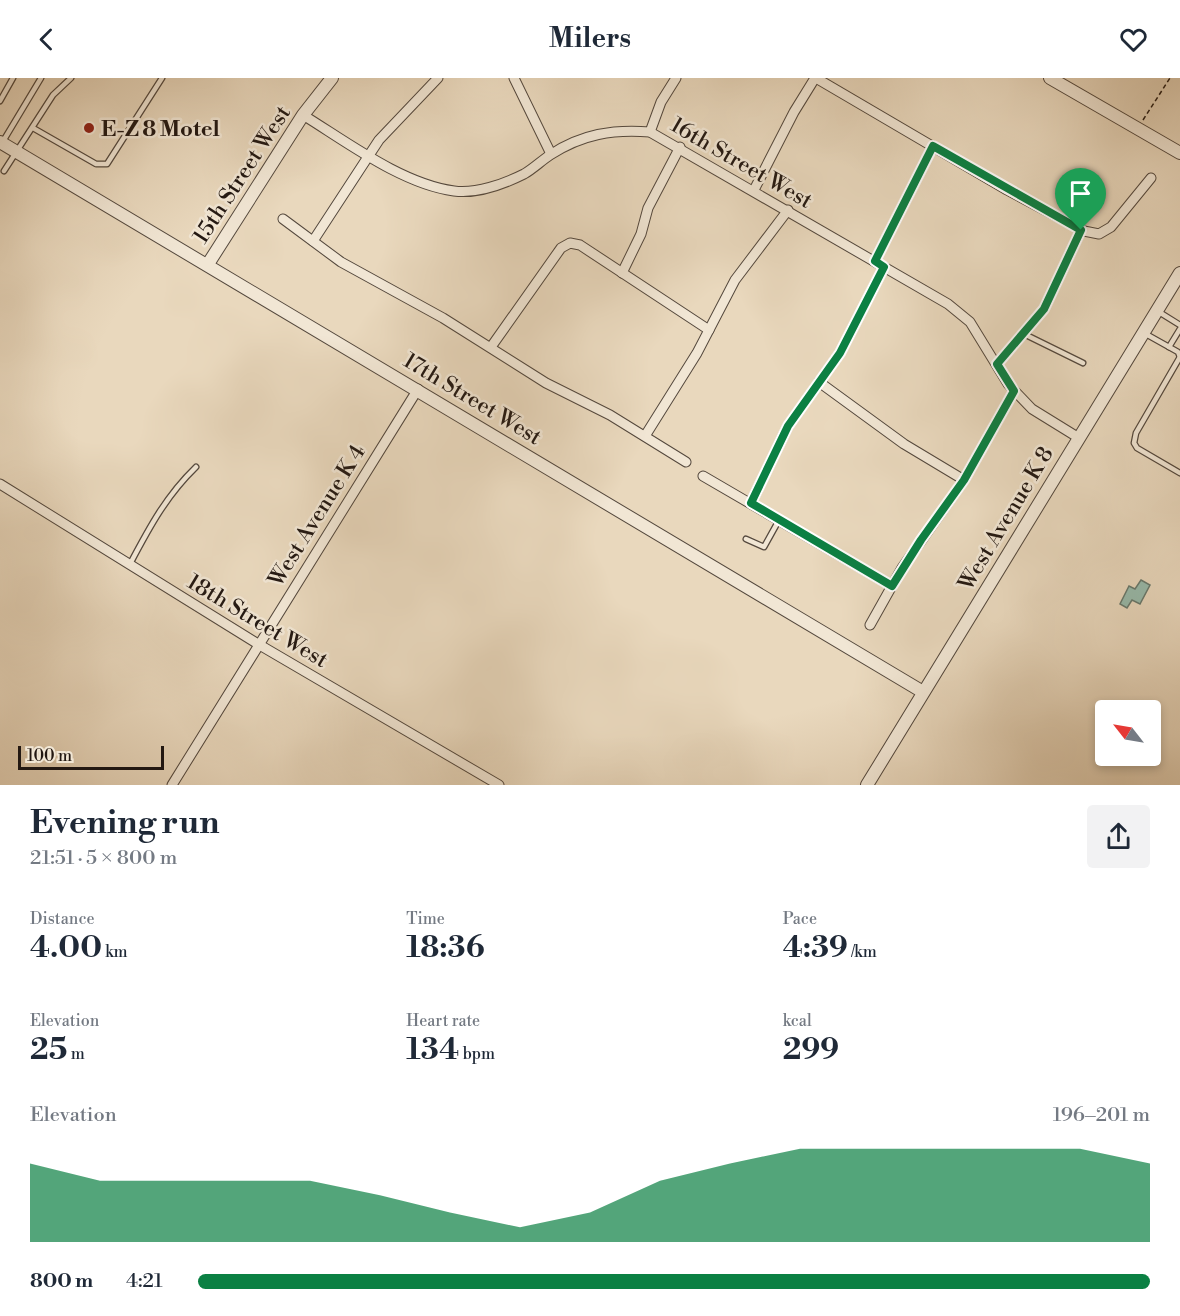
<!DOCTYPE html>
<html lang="en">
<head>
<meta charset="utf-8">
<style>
	:root { --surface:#fff; --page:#f2f2f3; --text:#1f2937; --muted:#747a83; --accent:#0b8043 }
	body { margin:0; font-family:"Libre Bodoni",serif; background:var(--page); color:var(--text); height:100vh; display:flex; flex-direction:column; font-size:22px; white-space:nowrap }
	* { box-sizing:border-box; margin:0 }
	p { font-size:20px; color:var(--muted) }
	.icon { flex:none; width:33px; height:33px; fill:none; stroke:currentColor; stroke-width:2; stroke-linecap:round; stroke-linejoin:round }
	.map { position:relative; height:707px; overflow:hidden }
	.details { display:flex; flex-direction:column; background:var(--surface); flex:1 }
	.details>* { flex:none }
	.needle { width:39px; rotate:301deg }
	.fabs { position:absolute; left:1095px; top:622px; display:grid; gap:12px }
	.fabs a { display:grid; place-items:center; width:66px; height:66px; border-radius:6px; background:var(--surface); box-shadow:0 3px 9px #0003; font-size:30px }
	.scale { position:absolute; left:18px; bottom:15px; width:146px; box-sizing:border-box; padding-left:6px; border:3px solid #231812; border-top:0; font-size:16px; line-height:21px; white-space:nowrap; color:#231812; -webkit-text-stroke:4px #f1e6d4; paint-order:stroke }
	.pin { position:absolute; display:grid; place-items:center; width:51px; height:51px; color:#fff; margin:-62px -26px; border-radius:50% 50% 50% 0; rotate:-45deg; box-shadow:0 0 6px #0007 }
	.pin .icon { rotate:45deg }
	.round { display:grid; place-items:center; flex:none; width:63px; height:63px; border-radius:6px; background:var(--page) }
	.headline { display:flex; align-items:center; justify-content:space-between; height:102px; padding:0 30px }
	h1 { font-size:33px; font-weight:700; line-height:45px }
	.metrics { display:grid; grid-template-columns:repeat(3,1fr); gap:9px; height:102px; padding:6px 30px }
	.metrics div { display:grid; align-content:center }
	.metrics b { font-size:30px; font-weight:700 }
	.metrics small { font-size:16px; font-weight:400 }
	.metrics p { font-size:16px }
	.chart { height:168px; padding:12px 30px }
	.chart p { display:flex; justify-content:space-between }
	.chart svg { width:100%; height:108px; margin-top:6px; fill:var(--accent); opacity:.7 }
	ul { padding:0 30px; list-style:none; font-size:20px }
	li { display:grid; grid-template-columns:96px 72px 1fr; align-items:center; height:45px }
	li i { height:15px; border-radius:8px; background:var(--accent) }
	header { display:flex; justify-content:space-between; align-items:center; height:78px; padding:0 30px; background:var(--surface); font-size:27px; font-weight:700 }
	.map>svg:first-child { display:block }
</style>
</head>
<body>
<header><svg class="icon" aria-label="back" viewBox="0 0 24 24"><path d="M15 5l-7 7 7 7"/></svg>Milers<svg class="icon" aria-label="heart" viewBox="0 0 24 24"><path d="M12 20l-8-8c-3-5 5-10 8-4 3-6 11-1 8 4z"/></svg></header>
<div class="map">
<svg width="1180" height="707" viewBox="0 0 1180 707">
	<rect width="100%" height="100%" fill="#e9d8bd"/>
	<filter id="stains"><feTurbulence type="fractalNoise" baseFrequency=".00333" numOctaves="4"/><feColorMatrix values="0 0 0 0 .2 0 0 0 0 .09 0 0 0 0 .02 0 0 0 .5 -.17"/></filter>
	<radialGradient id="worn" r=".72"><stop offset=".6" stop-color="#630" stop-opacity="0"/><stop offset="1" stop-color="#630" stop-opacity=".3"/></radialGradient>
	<polygon fill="#98bbac" stroke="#697a6e" stroke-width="1.5" points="1141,502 1150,507 1140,526 1132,522 1127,530 1120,526 1129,508 1135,511"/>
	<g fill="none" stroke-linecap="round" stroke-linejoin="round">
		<defs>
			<g id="service">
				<polyline points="0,23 13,0"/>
				<polyline points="33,50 96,86 107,86 162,0"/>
				<polyline points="2,65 41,0"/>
				<polyline points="4,93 53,17 71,0"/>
				<polyline points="1159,234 1180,247"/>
				<polyline points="1144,255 1178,274 1180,279"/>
				<polyline points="1024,256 1083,285"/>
				<polyline points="1169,269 1180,251"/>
				<polyline points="1180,279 1136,355 1134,365 1137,370 1180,395"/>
				<polyline points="746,461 764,469 779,442"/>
				<path d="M130,486C149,450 166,418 196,389"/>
			</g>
			<g id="minor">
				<polyline points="514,0 551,76"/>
				<polyline points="816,0 1007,112 1084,153 1099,156 1111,149 1151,100"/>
				<path d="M303,37C347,64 402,106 454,113C476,116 504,106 524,96C533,91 541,83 550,77C582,56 613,51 650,54L948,226L970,244L1008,306L1032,331L1079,360"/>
				<polyline points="650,54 661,24 676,0"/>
				<polyline points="754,112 794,34 815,0"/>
				<polyline points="283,141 341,184 443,240 546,305 610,337 686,384"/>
				<polyline points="313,163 379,62 438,0"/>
				<polyline points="875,183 933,68"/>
				<polyline points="622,195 641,156 648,130 680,69"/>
				<polyline points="491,269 561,170 570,165 580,167 709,252"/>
				<polyline points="997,286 1044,231 1081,152"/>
				<polyline points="819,304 904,366 964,402"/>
				<polyline points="645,358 697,275 735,202 788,132"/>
				<polyline points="703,398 892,508"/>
				<polyline points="0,406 258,566 499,707"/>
				<polyline points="751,425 788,348 840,275 884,189"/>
				<polyline points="870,547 902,490 964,402 1014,313"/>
				<polyline points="172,707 418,311"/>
			</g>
			<g id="tertiary">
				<polyline points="1050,0 1180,75"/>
				<polyline points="0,64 923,614"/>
				<polyline points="208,186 303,37 332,0"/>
				<polyline points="867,707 1180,195"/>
			</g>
		</defs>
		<use href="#service" stroke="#54483d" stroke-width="7"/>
		<use href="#minor" stroke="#54483d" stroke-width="11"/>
		<use href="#tertiary" stroke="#54483d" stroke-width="14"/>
		<polyline stroke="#231812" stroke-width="1.5" stroke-dasharray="4.5 3" stroke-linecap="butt" points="1143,42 1170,0"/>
		<use href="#service" stroke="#f1e6d4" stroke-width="4.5"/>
		<use href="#minor" stroke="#f1e6d4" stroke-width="9"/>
		<use href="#tertiary" stroke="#f1e6d4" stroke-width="12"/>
	</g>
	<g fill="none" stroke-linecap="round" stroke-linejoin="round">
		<defs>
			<polygon id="route" points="933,68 1081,152 1044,231 997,286 1014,313 964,402 921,462 892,508 751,425 788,348 840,275 884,189 875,183"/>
		</defs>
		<use href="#route" stroke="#fff" stroke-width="12"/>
		<use href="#route" stroke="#0b8043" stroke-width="8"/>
	</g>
	<circle fill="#8f2418" stroke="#f1e6d4" stroke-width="2" cx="89" cy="50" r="6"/>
	<g text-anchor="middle" stroke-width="5" stroke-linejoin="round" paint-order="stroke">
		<g font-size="22" font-weight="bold" fill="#231812" stroke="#f1e6d4" text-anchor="start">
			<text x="101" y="58">E-Z 8 Motel</text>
		</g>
		<g font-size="22" fill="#231812" stroke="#f1e6d4">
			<text transform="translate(742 84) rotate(30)" y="8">16th Street West</text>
			<text transform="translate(241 96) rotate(-57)" y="8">15th Street West</text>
			<text transform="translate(473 320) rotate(31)" y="8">17th Street West</text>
			<text transform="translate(316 437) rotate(-58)" y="8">West Avenue K 4</text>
			<text transform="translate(1005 440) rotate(-59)" y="8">West Avenue K 8</text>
			<text transform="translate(258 542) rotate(31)" y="8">18th Street West</text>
		</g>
	</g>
	<rect width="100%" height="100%" filter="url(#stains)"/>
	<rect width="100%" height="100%" fill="url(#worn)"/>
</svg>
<div class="fabs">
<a><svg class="needle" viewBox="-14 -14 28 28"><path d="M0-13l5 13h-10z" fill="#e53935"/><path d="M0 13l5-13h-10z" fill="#747a83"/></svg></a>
</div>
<div class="scale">100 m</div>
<div class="pin" style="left:1081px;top:152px;background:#1e9e55"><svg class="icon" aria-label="arrive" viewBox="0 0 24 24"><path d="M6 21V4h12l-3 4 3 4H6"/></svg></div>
</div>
<section class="details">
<div class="headline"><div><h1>Evening run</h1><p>21:51 · 5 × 800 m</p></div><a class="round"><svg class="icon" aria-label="share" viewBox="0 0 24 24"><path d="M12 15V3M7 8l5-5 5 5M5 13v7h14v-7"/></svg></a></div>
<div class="metrics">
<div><p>Distance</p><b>4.00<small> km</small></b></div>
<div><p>Time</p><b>18:36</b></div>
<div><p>Pace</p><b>4:39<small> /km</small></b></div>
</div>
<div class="metrics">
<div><p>Elevation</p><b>25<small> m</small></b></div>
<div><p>Heart rate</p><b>134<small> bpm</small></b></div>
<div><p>kcal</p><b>299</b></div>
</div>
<div class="chart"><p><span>Elevation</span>196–201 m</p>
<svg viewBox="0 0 160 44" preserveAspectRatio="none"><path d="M0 44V12L10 19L20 19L30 19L40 19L50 25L60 32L70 38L80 32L90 19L100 12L110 6L120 6L130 6L140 6L150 6L160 12V44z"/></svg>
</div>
<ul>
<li><b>800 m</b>4:21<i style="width:100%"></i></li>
</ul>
</section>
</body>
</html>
